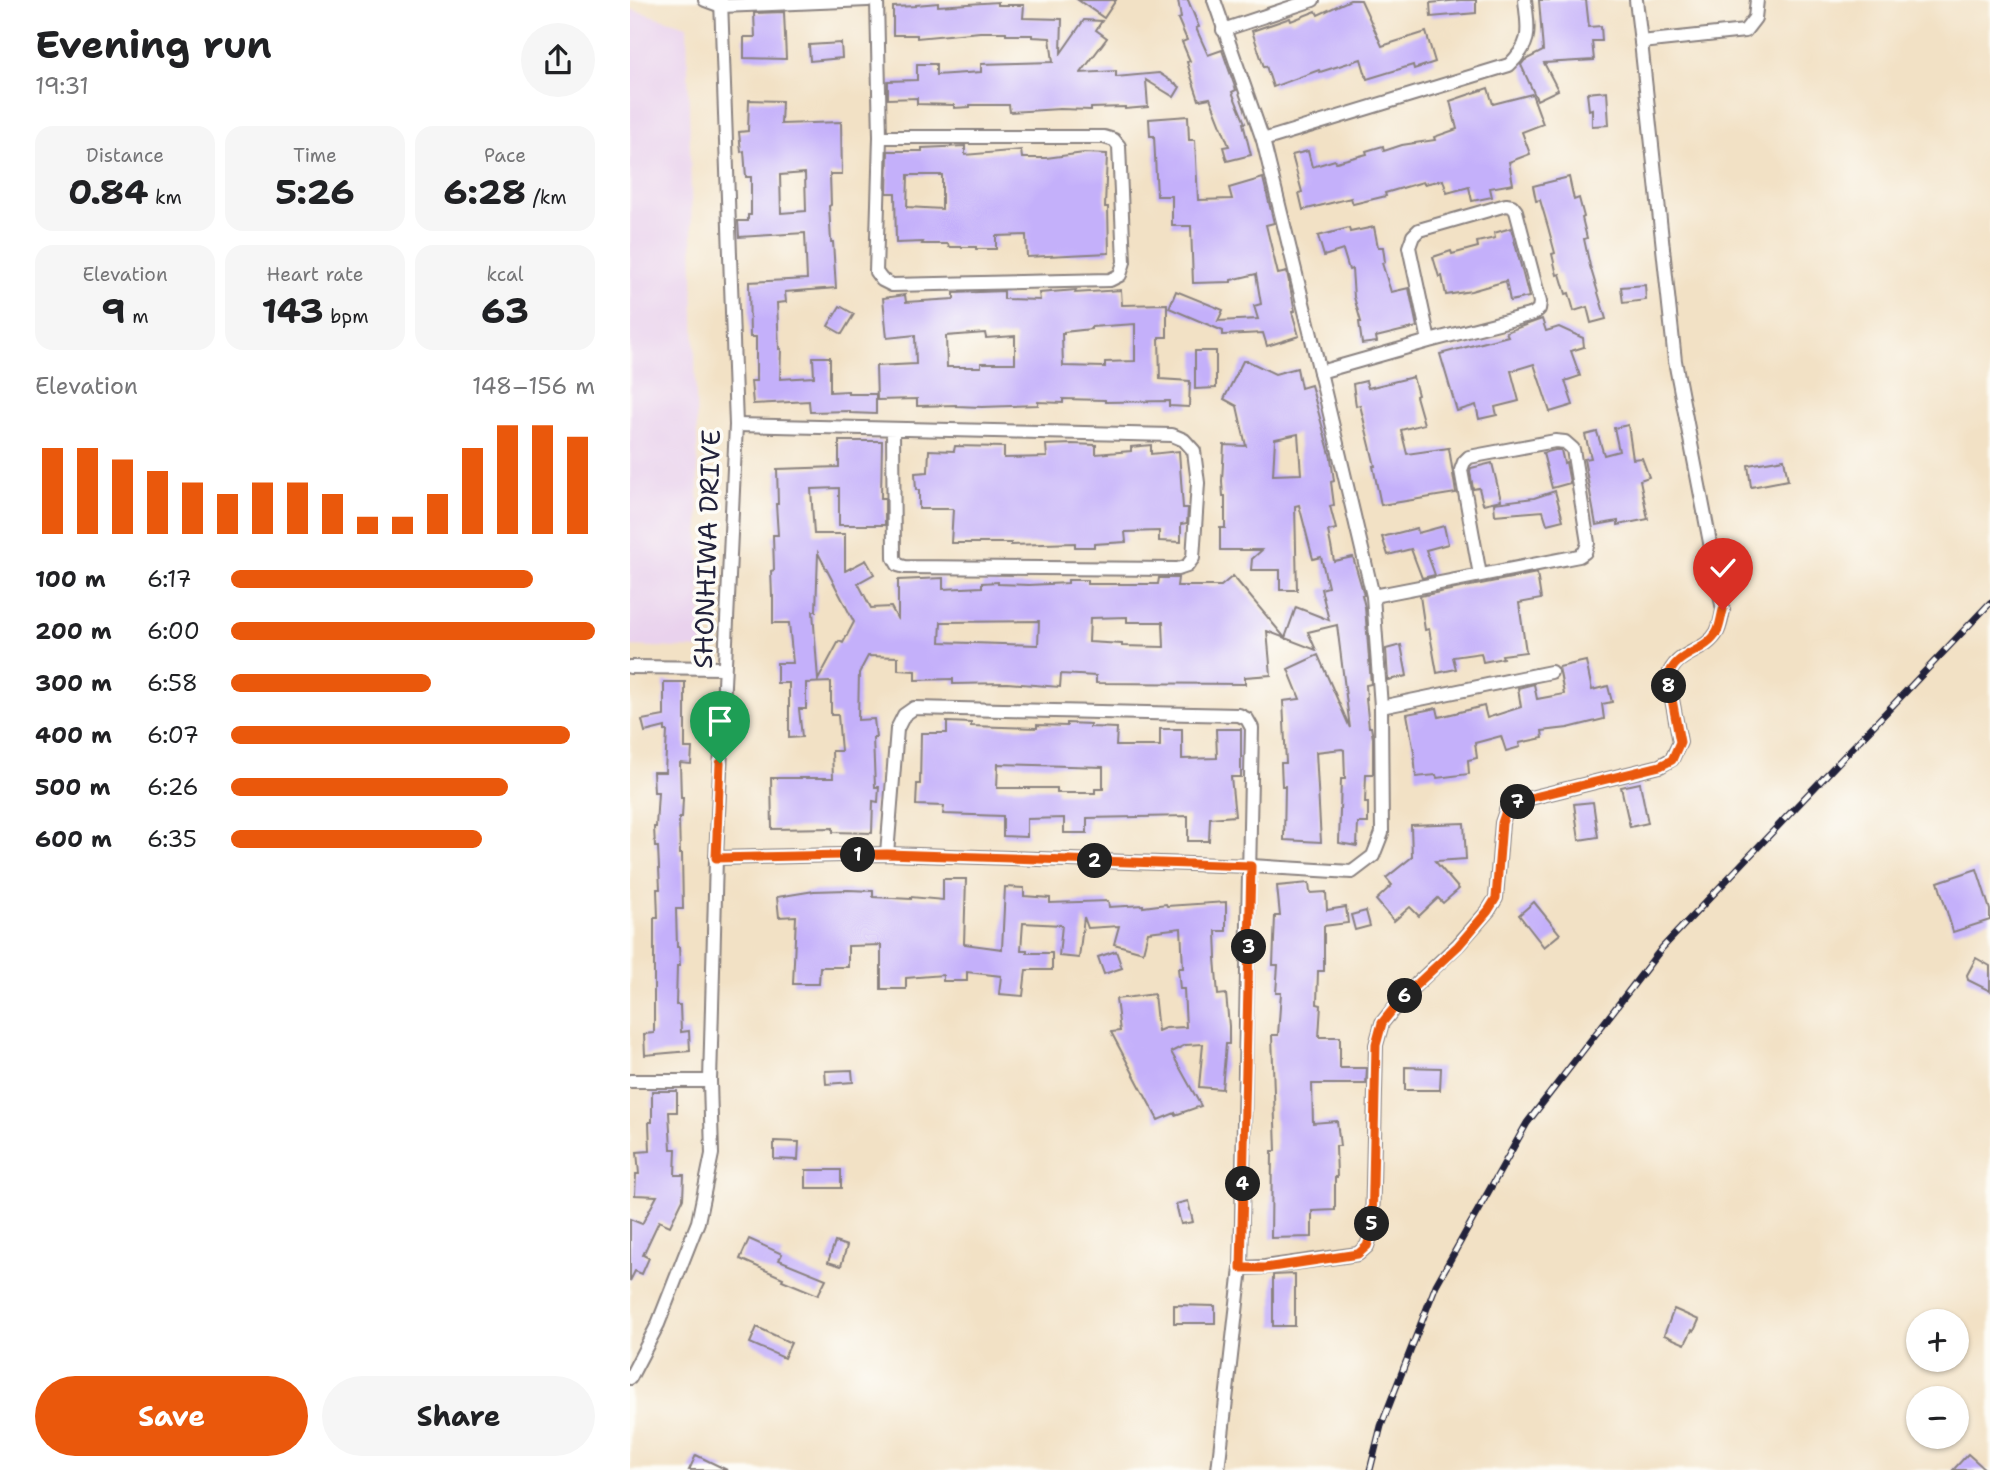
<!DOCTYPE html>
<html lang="en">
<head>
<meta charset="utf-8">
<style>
	:root { --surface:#fff; --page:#f6f6f6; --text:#202124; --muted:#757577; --accent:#ea580c }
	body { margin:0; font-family:"Shantell Sans",sans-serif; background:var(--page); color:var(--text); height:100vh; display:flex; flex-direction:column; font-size:26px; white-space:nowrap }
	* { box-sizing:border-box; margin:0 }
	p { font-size:23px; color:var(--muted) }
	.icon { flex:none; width:38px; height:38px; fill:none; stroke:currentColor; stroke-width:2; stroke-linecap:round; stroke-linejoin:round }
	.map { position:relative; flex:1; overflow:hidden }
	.panel { display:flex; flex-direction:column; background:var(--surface); width:630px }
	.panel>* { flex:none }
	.fabs { position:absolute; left:1276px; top:1309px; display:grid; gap:14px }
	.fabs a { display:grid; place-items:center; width:63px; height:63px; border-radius:50%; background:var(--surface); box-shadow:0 2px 5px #0004; font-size:35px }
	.pin { position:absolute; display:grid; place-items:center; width:60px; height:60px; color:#fff; margin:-72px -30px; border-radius:50% 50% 50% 0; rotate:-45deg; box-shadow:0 0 7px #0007 }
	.pin .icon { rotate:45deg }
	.km { position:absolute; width:35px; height:35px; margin:-18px; border-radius:50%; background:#222; color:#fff; font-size:19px; line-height:35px; text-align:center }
	.round { display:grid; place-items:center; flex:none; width:74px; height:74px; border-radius:37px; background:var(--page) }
	.overview { display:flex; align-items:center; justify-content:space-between; height:119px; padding:0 35px }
	h1 { font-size:38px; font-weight:700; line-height:52px }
	.figures { display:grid; grid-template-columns:repeat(3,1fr); gap:10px; height:119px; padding:7px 35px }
	.figures div { display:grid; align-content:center; border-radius:18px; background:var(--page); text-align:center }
	.figures b { font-size:35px; font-weight:700 }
	.figures small { font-size:19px; font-weight:400 }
	.figures p { font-size:19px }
	.chart { height:196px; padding:14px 35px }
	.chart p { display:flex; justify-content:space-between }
	.chart svg { width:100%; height:126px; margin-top:7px; stroke:var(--accent); stroke-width:6 }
	.primary-button { display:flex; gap:14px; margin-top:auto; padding:14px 35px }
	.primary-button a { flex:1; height:80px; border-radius:42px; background:var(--accent); color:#fff; font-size:28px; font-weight:700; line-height:80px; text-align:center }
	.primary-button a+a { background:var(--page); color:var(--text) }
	ul { padding:0 35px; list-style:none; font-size:23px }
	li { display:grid; grid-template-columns:112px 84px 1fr; align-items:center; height:52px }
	li i { height:18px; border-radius:9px; background:var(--accent) }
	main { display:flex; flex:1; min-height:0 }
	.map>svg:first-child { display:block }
</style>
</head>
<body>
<main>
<section class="panel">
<div class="overview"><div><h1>Evening run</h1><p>19:31</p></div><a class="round"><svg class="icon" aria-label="share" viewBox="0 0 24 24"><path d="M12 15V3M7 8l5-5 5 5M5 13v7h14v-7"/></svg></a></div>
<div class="figures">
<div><p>Distance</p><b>0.84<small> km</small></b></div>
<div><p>Time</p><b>5:26</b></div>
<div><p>Pace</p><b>6:28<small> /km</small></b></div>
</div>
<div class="figures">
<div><p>Elevation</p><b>9<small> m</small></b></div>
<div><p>Heart rate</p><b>143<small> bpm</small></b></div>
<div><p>kcal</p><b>63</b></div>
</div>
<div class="chart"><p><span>Elevation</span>148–156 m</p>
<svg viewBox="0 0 160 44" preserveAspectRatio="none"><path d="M5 44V14M15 44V14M25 44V18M35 44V22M45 44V26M55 44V30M65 44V26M75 44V26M85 44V30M95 44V38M105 44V38M115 44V30M125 44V14M135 44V6M145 44V6M155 44V10"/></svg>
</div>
<ul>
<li><b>100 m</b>6:17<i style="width:83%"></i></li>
<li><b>200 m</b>6:00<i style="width:100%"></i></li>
<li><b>300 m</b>6:58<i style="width:55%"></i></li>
<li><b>400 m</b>6:07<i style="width:93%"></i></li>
<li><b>500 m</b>6:26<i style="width:76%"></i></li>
<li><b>600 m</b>6:35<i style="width:69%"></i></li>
</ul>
<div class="primary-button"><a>Save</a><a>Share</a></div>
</section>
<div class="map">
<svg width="1360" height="1470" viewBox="0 0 1360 1470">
	<rect width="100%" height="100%" fill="#fdfcf7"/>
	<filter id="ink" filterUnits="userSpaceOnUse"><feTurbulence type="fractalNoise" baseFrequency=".0143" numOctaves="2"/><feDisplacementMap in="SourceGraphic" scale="14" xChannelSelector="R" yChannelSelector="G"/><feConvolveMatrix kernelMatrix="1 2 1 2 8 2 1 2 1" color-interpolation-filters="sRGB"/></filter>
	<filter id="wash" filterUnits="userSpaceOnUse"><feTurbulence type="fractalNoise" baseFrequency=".00686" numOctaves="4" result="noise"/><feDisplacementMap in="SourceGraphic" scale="28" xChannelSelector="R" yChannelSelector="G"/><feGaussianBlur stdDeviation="1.57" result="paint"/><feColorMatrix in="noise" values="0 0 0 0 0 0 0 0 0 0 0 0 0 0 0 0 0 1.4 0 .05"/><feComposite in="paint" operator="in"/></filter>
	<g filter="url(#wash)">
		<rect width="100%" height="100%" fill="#f2e1c5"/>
		<polygon fill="#e9d2ed" points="0,9 57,26 72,649 0,646"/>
		<g id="blocks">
			<g fill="#c4b0fa" fill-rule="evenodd">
				<polygon points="448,0 486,0 474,18"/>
				<polygon points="548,0 558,0 569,27 566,28 578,55 592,50 605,87 606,90 602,92 615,123 613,123 621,155 597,161 593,147 599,146 580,98 569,100 561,76 557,62 560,61 552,42 557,40 548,19 551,18"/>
				<polygon points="720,0 731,0 752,46 796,32 805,62 784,69 783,65 737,79 731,59 690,72 689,70 643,87 636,66 634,67 622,31 660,18 661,21 686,11 688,15"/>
				<polygon points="830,0 846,0 846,13 801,17 800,3"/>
				<polygon points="909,0 956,0 959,27 971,26 972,41 962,41 964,60 914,63 928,90 907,100 891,65 895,60 913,51"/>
				<polygon points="368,2 368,5 394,5 393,18 432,19 431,53 454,20 472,21 466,30 477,38 451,73 486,71 486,77 529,73 550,87 544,97 516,80 518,107 495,109 495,107 461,108 461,110 430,109 380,112 379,105 340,105 340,107 324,108 324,105 287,104 287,98 258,99 258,81 287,80 287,64 306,64 306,75 351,72 351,64 423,62 420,38 402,37 402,35 376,35 376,32 350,32 287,38 287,35 263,35 263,7 286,6 286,5 308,3 308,6"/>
				<polygon points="154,12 156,59 114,58 114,37 125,37 124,13"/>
				<polygon points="211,43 212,58 180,61 179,45"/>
				<polygon points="858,88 863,104 902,94 913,124 892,132 900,154 879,162 883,184 860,188 862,197 842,201 839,187 817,193 813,180 794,184 793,182 755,193 756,196 723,204 721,198 673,210 669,193 672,192 662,155 678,151 682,167 705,160 706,162 737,154 736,151 753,146 754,151 772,145 805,140 804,137 827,129 820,101"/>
				<polygon points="977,91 979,125 962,126 962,109 959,110 957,93"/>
				<path d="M119,100L152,101L151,124L211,122L212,174H200L201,205L199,206L201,242H203L206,288L155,292L156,302L147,303L149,349H151L150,379L184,377L183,357H200V392L218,391V394H246V414L220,413V411L180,412L179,401L123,404L121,381H126V337H120L119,282L177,279L175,233L109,237L108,221H118V215H121V177H116L114,151L111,152L109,132L118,131ZM175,173L176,211L151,213L150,175Z"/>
				<polygon points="558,116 559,140 565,140 568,200 602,199 599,188 633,178 644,223 636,225 648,274 657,272 665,311 662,312 669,336 637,346 633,333 593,335 593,331 539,308 546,291 593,310 588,321 628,319 624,306 631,304 626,274 601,280 601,282 563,283 561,226 542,226 542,196 527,196 524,136 520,136 519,119"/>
				<path d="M335,146V155L391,150L392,158H416L454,153L477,154L475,207H478L479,253L397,257L396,235L366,236V249H346V247H319L318,244H292L293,242L266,243L265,193H257L258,151H292V148ZM278,175H312V209L277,207Z"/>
				<polygon points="939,177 944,200 949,198 954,217 952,218 957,238 954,239 960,266 976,319 961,323 957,307 944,311 939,293 936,294 930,274 927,275 922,254 925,253 918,227 910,200 906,201 903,186"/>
				<polygon points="744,227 748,247 753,247 755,262 752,263 761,292 779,288 787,327 746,337 747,342 732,344 729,322 731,322 724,297 722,269 719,270 713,250 694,256 688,236 719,228 720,232"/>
				<polygon points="881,228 899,297 880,301 876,281 841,291 816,295 812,276 809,277 803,257 821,251 822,254 848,247 847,242 865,238 864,233"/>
				<polygon points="1015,285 1016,300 993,303 991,287"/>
				<path d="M446,290L445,293L491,290L492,305L537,304V337H529L530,379L560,381L559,407L539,406V401L475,402V400L433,399V403L408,402V405L352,407L326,406V405L287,406V399L247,400L246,366L286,364L285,335L257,338L253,298L275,295L276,302L324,299V293L374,291V299L410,300L409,293ZM505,324V361L475,362V367L433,366L432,334H434V332L461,329V327ZM355,333L356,338L385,336V363H351V367H317L316,336Z"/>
				<polygon points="210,306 224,314 212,334 198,326"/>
				<polygon points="912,319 916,331 929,327 953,338 954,347 941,351 950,376 935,381 943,405 920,412 904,364 881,371 889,401 865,407 867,415 849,419 846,405 827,411 810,354 878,336 876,332"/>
				<polygon points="565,351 586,351 586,388 565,389"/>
				<path d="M613,361H618L645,374L667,368L671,388L681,385L701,458L704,481L701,482L704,505L700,506L706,529L698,531L704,561L723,557L734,595H732L735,607L741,684L736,685L737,699H736L739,727H741L743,738V774H736L735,803H738V823H728L727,846L709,843L711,779H715L714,750L712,749L686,752L691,842L654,840L655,786H652L651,763H656L653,701L670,699L658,669L688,655L720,728L707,625L678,632L686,650L637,631L641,675L615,677V684L466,683V676L431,674L430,687L377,683L323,684V679L285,680V671L268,670V657L238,656L229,673L228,720L244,719L246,738H243L245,787H249L248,802L243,801L242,833L203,832V828L142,829L141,778H203L202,751H211L208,715H201V682L176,683V709H169L172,737L159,738V683H147V663H163L159,623H143V596H142L141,571L144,570L143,535H148L146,504H148L147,469L209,467V441H252L251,498H255V525H209V488L181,489L184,534H215V571L236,560L244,574L228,583L241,608L261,607L268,620V580L313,578V589L352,587V583L368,582V584L399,585L438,583V580H457V584H528L529,578H548L547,586H591L603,576L655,638L666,607L699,620L691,589L698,587L691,557L683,559L669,505L665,506L667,590H650V570H621L622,559L632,550H590V528H595V496H593L592,481L594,445L616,446L607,406L594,399ZM668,434L671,474L643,475L645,439ZM188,553L224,622L213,643L209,641L188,680L183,611H186ZM497,617V622H533L534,647L492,646V644L459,642L460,618ZM409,621L408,645L310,642L311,622Z"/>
				<polygon points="783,377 788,395 786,396 794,424 771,430 777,454 819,448 826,493 751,505 743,466 745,466 730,405 726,406 723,384 736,381 738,388"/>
				<polygon points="998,425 1003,459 1012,458 1019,477 1010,480 1018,519 988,525 988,521 966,525 954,459 961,458 955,435 967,432 974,455 989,451 984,428"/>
				<polygon points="442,444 466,445 466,454 501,451 501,447 521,445 521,454 549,451 553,508 558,508 557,523 551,524 551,542 529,541 529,531 495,532 496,542 464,544 464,547 445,547 445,543 381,545 381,543 321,543 323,509 289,509 289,490 286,490 285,473 298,472 299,450 324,451 325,446 374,447 374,458 417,457 416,445"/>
				<polygon points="925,450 931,450 934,463 936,462 940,483 922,488 913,453"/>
				<polygon points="1154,459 1158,480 1121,487 1118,465"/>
				<polygon points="862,463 871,500 853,504 849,488 843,489 840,471 841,468"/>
				<polygon points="925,491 933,520 917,524 913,511 865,515 864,503 904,498"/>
				<polygon points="814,526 818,544 796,550 805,575 792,578 781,549 758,555 752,537 787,528 788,533"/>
				<polygon points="907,573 911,599 889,603 896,652 872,655 873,658 853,662 851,653 823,657 826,669 807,673 799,629 795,630 790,596"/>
				<polygon points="771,645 777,676 758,680 756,649"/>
				<polygon points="956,661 962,690 978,686 982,702 972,704 974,719 938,728 912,731 913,738 889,743 890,747 876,751 871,736 845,743 847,758 838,760 839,774 807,778 806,775 786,777 784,752 777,714 807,708 809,717 854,706 857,718 891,707 888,688 904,684 907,699 934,694 929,667"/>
				<polygon points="34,682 55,682 55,748 62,748 61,764 50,763 51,798 53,798 52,818 49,818 50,854 52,854 53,909 46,909 47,947 49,947 50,966 47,966 46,1005 50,1005 51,1032 59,1031 60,1051 15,1055 14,1034 24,1033 24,918 28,918 27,889 30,889 28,847 25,847 24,827 26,827 28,792 24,792 23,772 35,772 37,731 35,731 35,727 15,732 12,720 34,716"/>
				<path d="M317,722L341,723V726L407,728V725L437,726V723L460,724V727L487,728L486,746H530V729H552V759L587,758L586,729H611V777H601L605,816L580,818L579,841H558V816L457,818V833H434V818L397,819V837L373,836V816L313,814L314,806L286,805L287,784H290L291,733H317ZM368,764L473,767V789H465V793H427V788H367Z"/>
				<polygon points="1010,783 1018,823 1000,827 991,787"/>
				<polygon points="963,802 968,837 949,840 944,804"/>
				<polygon points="834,823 836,859 805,861 829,889 813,903 808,898 789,916 780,907 764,921 746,900 762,885 756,878 782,857 781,825"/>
				<polygon points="1347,869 1360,910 1360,920 1323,932 1308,882"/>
				<polygon points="313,879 336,879 334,944 372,949 375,887 394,888 394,896 420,898 420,903 478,901 479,907 513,905 513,907 536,904 537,906 596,902 596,931 586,931 587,958 585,958 588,995 596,994 599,1026 599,1044 596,1044 592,1089 569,1087 573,1044 555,1045 541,1052 571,1106 545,1115 545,1113 528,1120 481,1032 490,1031 486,999 524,994 528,1031 535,1028 556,1027 554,989 550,989 548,968 553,968 551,928 518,932 513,952 484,944 489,926 458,928 454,917 449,958 429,956 432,925 393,923 391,950 397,950 397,953 422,953 422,970 396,970 393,996 369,994 371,976 337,972 337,981 313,981 313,975 276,978 276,989 251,989 251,945 218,946 218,967 190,967 189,984 163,984 166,916 149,917 147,897 184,891 218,890 243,891 243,897 281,899 281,897 313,900"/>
				<polygon points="679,883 680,893 696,892 697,910 716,907 718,923 694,926 694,971 688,971 687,1004 691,1005 689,1037 710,1037 710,1068 737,1068 736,1084 682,1084 683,1123 707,1121 710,1146 706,1146 707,1177 705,1177 705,1210 682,1211 682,1237 641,1238 642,1151 646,1151 642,1035 648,1035 651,993 646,993 648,965 643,965 645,916 650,916 647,886"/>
				<polygon points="904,902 930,934 914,947 889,915"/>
				<polygon points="736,911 740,926 725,930 721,915"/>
				<polygon points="486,951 492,968 474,974 468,957"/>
				<polygon points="1346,958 1360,966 1360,991 1338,980 1337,975"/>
				<polygon points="775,1067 811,1068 810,1090 775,1090"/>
				<polygon points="222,1070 223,1082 196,1084 195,1071"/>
				<polygon points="22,1091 47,1091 47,1112 39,1112 41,1149 46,1149 45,1175 54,1175 53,1199 40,1226 29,1221 13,1255 19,1258 12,1274 5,1271 0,1281 0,1219 12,1224 27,1196 5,1195 6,1174 9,1174 7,1152 20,1151 19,1122 22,1122"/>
				<polygon points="144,1141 169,1142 168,1160 144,1159"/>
				<rect x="176" y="1170" width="35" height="18"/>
				<polygon points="558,1201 563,1222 551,1224 546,1204"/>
				<polygon points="119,1239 152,1254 149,1260 196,1279 188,1295 152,1280 153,1278 110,1259"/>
				<polygon points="205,1242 217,1246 211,1266 198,1262"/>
				<polygon points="665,1274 665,1326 643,1326 643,1275"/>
				<polygon points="544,1305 585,1306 585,1323 544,1323"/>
				<polygon points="1044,1309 1069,1320 1064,1331 1062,1330 1055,1344 1034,1335"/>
				<polygon points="127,1327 161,1343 154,1358 120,1343"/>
				<polygon points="1338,1454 1356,1470 1323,1470"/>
				<polygon points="66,1455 97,1470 59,1470"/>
			</g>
		</g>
	</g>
	<g filter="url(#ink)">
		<use href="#blocks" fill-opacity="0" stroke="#8a8280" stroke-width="2"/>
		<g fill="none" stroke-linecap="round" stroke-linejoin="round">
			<defs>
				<g id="minor">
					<polyline points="75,0 91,6 238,0"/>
					<polyline points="247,0 250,137 246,272 252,280 262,285 480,280 490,275 494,262 489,146 484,140 474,137 250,137"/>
					<polyline points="1006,0 1011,42 1115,31 1125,18 1127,0"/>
					<polyline points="593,30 683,0"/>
					<path d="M633,140L879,65C903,42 898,30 895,0"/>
					<polyline points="690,372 799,341 903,314 909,309 910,302 886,211 882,206 876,205 789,230 783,236 779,247 799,341"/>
					<polyline points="106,425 542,435 554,440 564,451 568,483 563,558 557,566 548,569 275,567 268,565 264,558 263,429"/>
					<polyline points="743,596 949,556 955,552 958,543 943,449 935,442 925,441 839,457 834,462 831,470 850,575"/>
					<polyline points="0,667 94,668"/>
					<polyline points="751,707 921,672"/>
					<polyline points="257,854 267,729 274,715 284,708 609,715 617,719 622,728 611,1268 588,1470"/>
					<polyline points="86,858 257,854 621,866 722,872 743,856 752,833 751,707 743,596 690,372 633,140 584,0"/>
					<polyline points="0,1081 80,1081"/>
					<path d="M611,1268L635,1267L728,1254L737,1246L742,1231L746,1045L752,1023L772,998L828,945L858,911L866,898L872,823L877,808L892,800L1030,766L1042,759L1050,742L1038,678C1045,650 1075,654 1087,632C1090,626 1092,616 1093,610L1045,361L1011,42"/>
					<polyline points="0,1378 28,1324 68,1222 82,1154 80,1081 86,858 106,425 91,0"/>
				</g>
			</defs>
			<use href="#minor" stroke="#8a8280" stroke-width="16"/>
			<use href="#minor" stroke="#fff" stroke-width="12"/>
			<defs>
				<polyline id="rail" points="740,1470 751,1426 806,1285 897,1123 1032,948 1360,603"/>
			</defs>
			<use href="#rail" stroke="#22223b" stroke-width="7"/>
			<use href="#rail" stroke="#fdfcf7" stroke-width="4.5" stroke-dasharray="13" stroke-linecap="butt"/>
		</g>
	</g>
	<g fill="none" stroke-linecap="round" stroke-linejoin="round" filter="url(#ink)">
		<defs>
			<path id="route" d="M90,763L86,858L257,854L621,866L611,1268H635L728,1254L737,1246L742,1231L746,1045L752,1023L772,998L828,946L858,911L866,898L872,823L877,808L892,800L1030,766L1042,760L1050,742L1038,678C1045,651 1075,654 1087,632C1090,626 1091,617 1093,610"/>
		</defs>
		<use href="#route" stroke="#fff" stroke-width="14"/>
		<use href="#route" stroke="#ea580c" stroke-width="9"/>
	</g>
	<g text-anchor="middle" stroke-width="7" stroke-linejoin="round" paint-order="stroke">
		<g font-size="26" fill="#22223b" stroke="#fdfcf7">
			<text transform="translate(77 549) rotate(-88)" y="9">SHONHIWA DRIVE</text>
		</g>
	</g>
</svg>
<div class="fabs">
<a>+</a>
<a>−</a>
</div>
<div class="pin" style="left:90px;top:763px;background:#1e9e55"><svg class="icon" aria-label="arrive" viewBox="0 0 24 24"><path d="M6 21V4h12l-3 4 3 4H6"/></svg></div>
<div class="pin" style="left:1093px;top:610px;background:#d93025"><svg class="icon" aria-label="check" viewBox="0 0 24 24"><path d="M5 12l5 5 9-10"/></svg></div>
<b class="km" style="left:228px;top:855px">1</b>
<b class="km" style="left:465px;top:861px">2</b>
<b class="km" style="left:619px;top:947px">3</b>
<b class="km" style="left:613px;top:1184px">4</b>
<b class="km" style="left:742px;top:1224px">5</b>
<b class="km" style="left:775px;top:996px">6</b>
<b class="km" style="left:888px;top:802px">7</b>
<b class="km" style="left:1039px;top:686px">8</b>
</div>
</main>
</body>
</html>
